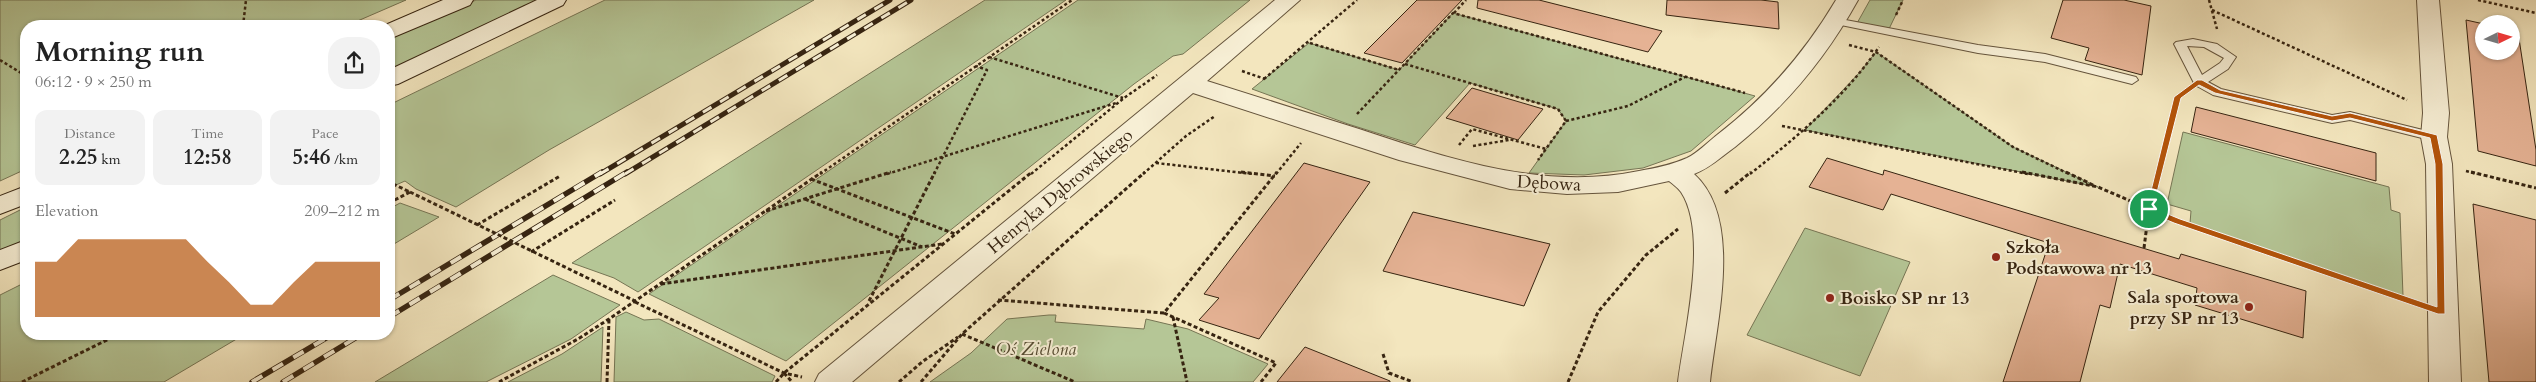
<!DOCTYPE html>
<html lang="en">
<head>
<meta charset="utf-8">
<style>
	:root { --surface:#fff; --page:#f2f2f2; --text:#222; --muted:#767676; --accent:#b45309 }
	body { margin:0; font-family:Cardo,serif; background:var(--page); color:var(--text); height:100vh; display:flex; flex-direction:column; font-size:19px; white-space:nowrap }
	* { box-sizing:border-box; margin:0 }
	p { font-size:16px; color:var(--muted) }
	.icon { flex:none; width:28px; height:28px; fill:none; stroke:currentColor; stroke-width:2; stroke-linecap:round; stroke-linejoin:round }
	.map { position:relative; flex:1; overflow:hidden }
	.sheet { position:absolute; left:20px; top:20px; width:375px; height:320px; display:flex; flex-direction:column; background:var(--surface); border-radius:20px; box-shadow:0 1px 4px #0004 }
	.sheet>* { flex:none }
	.needle { width:32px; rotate:85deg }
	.controls { position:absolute; left:2475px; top:15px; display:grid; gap:10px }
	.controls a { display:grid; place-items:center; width:45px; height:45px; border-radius:50%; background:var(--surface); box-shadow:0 1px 4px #0004; font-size:25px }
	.pin { position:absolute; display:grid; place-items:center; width:42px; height:42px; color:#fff; margin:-21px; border:2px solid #fff; border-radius:50%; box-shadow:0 1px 5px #0007 }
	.round { display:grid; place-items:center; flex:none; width:52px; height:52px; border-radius:20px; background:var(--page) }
	.headline { display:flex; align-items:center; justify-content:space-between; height:85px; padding:0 15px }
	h1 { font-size:28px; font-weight:800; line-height:38px }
	.figures { display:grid; grid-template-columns:repeat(3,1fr); gap:8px; height:85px; padding:5px 15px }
	.figures div { display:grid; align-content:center; border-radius:12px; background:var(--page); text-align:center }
	.figures b { font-size:21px; font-weight:800 }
	.figures small { font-size:14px; font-weight:400 }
	.figures p { font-size:14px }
	.chart { height:140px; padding:10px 15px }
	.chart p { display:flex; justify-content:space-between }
	.chart svg { width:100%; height:90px; margin-top:5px; fill:var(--accent); opacity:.7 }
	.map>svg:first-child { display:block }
</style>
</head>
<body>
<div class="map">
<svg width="2536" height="382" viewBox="0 0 2536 382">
	<rect width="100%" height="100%" fill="#f3e6be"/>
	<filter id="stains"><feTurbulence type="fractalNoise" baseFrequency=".004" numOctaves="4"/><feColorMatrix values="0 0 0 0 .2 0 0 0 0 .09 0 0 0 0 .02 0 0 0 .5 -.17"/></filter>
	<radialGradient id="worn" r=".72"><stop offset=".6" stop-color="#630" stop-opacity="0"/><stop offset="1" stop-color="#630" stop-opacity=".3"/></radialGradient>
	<g fill="#b5c696" stroke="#767554">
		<polygon points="0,0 406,0 346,26 26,26 26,169 0,181"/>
		<polygon points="476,0 542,0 389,71 389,39"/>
		<polygon points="605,0 814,0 549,150 456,207 416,189 405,181 389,188 389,105"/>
		<polygon points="985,0 1066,0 638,292 614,278 572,263"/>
		<polygon points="1078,0 1250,0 1183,54 1173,56 1134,84 786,361 649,294"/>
		<polygon points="1870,0 1903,0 1888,31 1856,25"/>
		<polygon points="1453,13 1755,96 1691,151 1643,168 1584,175 1529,173 1566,121 1558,109 1470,83 1415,145 1348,124 1252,89 1309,43 1399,70"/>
		<polygon points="1876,52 2013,147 2098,187 1805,130 1860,72"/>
		<polygon points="2183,132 2389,187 2391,210 2400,213 2403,296 2190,223 2191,211 2167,204"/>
		<polygon points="400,203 439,217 389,247 389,209"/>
		<polygon points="26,207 26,243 0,255 0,220"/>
		<polygon points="1805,228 1910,262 1860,376 1747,335"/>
		<polygon points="553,275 620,305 571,339 486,382 375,382"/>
		<polygon points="26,282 26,334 245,334 164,382 0,382 0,295"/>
		<polygon points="626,312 644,320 659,319 775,376 772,382 614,382 616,317"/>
		<polygon points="1049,315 1056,315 1055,322 1144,329 1146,319 1188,329 1268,364 1253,382 930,382 971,353 1007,319"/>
		<polygon points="603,327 601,382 508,382 562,354"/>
	</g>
	<g fill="#e5b294" stroke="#362411">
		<polygon points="1417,0 1462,0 1402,63 1364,53"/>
		<polygon points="1478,0 1539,0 1662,31 1648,52 1477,8"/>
		<polygon points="1667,0 1761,0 1778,2 1779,29 1666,15"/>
		<polygon points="2063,0 2124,0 2151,6 2142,75 2085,60 2089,48 2051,38"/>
		<polygon points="2466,20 2484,24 2484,51 2511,51 2511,30 2518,32 2536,150 2536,166 2478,151"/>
		<polygon points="1472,88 1543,109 1518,140 1446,118"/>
		<polygon points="2196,107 2376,153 2376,181 2191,132"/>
		<polygon points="1827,158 1883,175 1884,170 2179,259 2181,254 2306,291 2303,338 2195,305 2197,288 2120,264 2110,308 2100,305 2080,382 2003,382 2049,243 1891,194 1883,210 1809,187"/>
		<polygon points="1304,163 1370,182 1259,339 1199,320 1219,298 1204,294"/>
		<polygon points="2473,204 2536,220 2536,382 2489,382"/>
		<polygon points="1413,212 1550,244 1524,306 1383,271"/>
		<polygon points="1305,347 1390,381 1390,382 1277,382"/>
	</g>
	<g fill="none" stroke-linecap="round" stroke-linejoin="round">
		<defs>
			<g id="lane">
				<polygon points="1835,18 1978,45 2045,54 2136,77 2138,80 2132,84 2045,62 1978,53 1831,23 1829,21"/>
				<path d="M2193,39L2217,44L2236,57L2228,69L2208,82L2221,89L2332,115L2350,112L2439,134L2441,137L2434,141L2350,120L2332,123L2213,95L2195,85L2174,44L2176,42ZM2187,46L2204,47L2224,58L2220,63L2202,75Z"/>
			</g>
			<g id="street">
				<path d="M1275,0H1300L1207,81C1258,97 1308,113 1359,129C1449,159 1544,191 1639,171C1656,168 1671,165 1687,158C1697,153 1707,143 1717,135C1766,97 1804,54 1836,0H1858C1826,58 1787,105 1735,147C1721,157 1710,168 1694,174C1744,219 1716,323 1710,382H1678C1684,334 1709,234 1681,192C1678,188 1673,184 1669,181L1618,192L1567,194L1510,189L1399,160L1193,93L852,382H815L819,374Z"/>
				<polygon points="2417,0 2439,0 2449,113 2447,137 2452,164 2461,382 2429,382 2426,164 2421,137 2423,113"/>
			</g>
			<g id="secondary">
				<polygon points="443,0 473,0 470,5 389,39 389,26 383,26"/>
				<polygon points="537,0 566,0 563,5 398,84 389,86 389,70"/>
				<polygon points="26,186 26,204 0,214 0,196"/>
				<polygon points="26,240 26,260 0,270 0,250"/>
			</g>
		</defs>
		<use href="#lane" stroke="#65543c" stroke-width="2"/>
		<use href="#street" stroke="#65543c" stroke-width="2"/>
		<use href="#secondary" stroke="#362411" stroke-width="2"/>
		<g stroke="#362411" stroke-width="2.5" stroke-dasharray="3 2.5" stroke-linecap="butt">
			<polyline points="2209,0 2217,29"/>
			<polyline points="2478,0 2536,13"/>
			<polyline points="2212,10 2407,100"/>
			<polyline points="1454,13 1466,0"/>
			<polyline points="1896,15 1903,0"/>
			<polyline points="243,26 246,0"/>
			<polyline points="1310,43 1399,70"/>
			<polyline points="1849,45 1876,52 2013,147 2069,174"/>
			<polyline points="989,57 1123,98"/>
			<polyline points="0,60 26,76"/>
			<polyline points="1405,64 1558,109 1566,121 1538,160"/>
			<polyline points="1242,71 1265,79"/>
			<polyline points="1264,79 1357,0"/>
			<polyline points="1357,114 1453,13 1745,93"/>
			<polyline points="1566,121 1628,106 1685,77"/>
			<polyline points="1782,126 2028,174"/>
			<polyline points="1459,145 1472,129 1546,149"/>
			<polyline points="1473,146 1509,140"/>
			<polyline points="1156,163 1253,174"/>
			<polyline points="2466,171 2477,174"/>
			<polyline points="820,174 1072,0"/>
			<polyline points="887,174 1116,103"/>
			<polyline points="934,174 987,70 976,66"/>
			<polyline points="1031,174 1124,98 1157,75"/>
			<polyline points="1143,174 1186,136 1215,116"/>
			<polyline points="1276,174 1301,143"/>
			<path d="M1750,174C1798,136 1844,98 1879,47"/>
			<polyline points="2158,174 2177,97 2184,92"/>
		</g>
		<g stroke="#362411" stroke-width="3" stroke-dasharray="4 2.5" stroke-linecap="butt">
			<polyline points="1241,172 1275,176"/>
			<polyline points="2022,172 2098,187 2177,221 2414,303"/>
			<polyline points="2066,172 2093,185"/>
			<polyline points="2471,172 2536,188"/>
			<polyline points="811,179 955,234"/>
			<polyline points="393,184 410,192"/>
			<polyline points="1725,193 1751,172"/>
			<polyline points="805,199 922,247"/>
			<polyline points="389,203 410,192"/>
			<polyline points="766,211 891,172"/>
			<polyline points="477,225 560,176"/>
			<polyline points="2144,248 2149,209 2158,172"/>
			<polyline points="531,252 615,200"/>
			<polyline points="661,284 942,244"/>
			<polyline points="998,300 1164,313 1277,172"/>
			<polyline points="869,301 935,172"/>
			<polyline points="635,302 784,373 802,377"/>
			<polyline points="1164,313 1276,363 1261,382"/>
			<polyline points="1173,317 1187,382"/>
			<polyline points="962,334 1075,382"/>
			<polyline points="1383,354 1389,373 1413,382"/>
			<polyline points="784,373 792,382"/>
			<polyline points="22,382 119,334"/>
			<polyline points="499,382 578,339 609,319 822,172"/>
			<polyline points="607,382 609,319"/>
			<polyline points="776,382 784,373 1032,172"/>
			<polyline points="899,382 922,362 958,337"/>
			<polyline points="921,382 962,334 1145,172"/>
			<polyline points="1568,382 1598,312 1646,255 1678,229"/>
		</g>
		<use href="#lane" fill="#f7efd5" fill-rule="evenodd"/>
		<use href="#street" fill="#f7efd5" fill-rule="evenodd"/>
		<use href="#secondary" fill="#f7efd5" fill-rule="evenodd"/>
		<defs>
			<g id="rail-far1">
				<polyline points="600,174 890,0"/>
				<polyline points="625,174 911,0"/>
			</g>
			<g id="rail">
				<polyline points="389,300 602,172"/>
				<polyline points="389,317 627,172"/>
				<polyline points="252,382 333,334"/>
				<polyline points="283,382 362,334"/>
			</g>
		</defs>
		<use href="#rail-far1" stroke="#362411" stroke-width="5"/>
		<use href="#rail" stroke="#362411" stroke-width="5.5"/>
		<use href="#rail-far1" stroke="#f7efd5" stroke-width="3" stroke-dasharray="10" stroke-linecap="butt"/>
		<use href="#rail" stroke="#f7efd5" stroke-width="4" stroke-dasharray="12" stroke-linecap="butt"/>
		<polyline stroke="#362411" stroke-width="3" stroke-dasharray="4 2.5" stroke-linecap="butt" points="410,192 635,301"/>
	</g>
	<path fill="#b45309" stroke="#fff" fill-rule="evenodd" d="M2197,80H2202L2220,90L2332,116L2350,113L2437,135L2443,164L2445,314H2438L2174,223L2146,211L2174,97ZM2199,85L2215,93L2332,121L2350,118L2430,138L2435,164L2437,307L2180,219L2153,208L2181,98Z"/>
	<g fill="#8f2418" stroke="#f7efd5" stroke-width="2">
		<circle cx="1996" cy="257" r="5"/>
		<circle cx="1830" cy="298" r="5"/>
		<circle cx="2249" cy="307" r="5"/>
	</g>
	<g text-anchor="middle" stroke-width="4" stroke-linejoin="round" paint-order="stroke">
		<g font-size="18" fill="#362411" stroke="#f7efd5">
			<text transform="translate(1549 183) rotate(3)" y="6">Dębowa</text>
			<text transform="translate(1060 191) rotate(-40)" y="6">Henryka Dąbrowskiego</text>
		</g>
		<g font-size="18" font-weight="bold" fill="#362411" stroke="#f7efd5" text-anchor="start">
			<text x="2006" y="253">Szkoła<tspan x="2006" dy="21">Podstawowa nr 13</tspan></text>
			<text x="2239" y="303" text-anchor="end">Sala sportowa<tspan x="2239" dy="21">przy SP nr 13</tspan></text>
			<text x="1840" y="304">Boisko SP nr 13</text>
		</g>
		<g font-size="18" font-style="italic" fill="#564c32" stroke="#f7efd5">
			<text x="1036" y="355">Oś Zielona</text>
		</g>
	</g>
	<rect width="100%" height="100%" filter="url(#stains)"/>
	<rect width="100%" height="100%" fill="url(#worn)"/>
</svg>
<div class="controls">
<a><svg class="needle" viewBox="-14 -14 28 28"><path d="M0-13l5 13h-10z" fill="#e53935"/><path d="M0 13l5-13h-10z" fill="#767676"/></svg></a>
</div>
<div class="pin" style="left:2149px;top:209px;background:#1e9e55"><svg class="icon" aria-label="arrive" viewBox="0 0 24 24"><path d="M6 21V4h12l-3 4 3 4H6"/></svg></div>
<section class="sheet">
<div class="headline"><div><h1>Morning run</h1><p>06:12 · 9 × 250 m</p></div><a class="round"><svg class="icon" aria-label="share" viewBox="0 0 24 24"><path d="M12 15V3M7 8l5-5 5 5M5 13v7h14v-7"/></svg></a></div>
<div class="figures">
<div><p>Distance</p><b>2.25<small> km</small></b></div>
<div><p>Time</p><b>12:58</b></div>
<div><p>Pace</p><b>5:46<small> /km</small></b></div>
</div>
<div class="chart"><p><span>Elevation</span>209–212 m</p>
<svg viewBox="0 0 160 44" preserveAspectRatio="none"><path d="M0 44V17L10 17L20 6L30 6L40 6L50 6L60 6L70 6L80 17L90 27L100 38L110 38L120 27L130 17L140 17L150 17L160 17V44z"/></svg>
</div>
</section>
</div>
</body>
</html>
